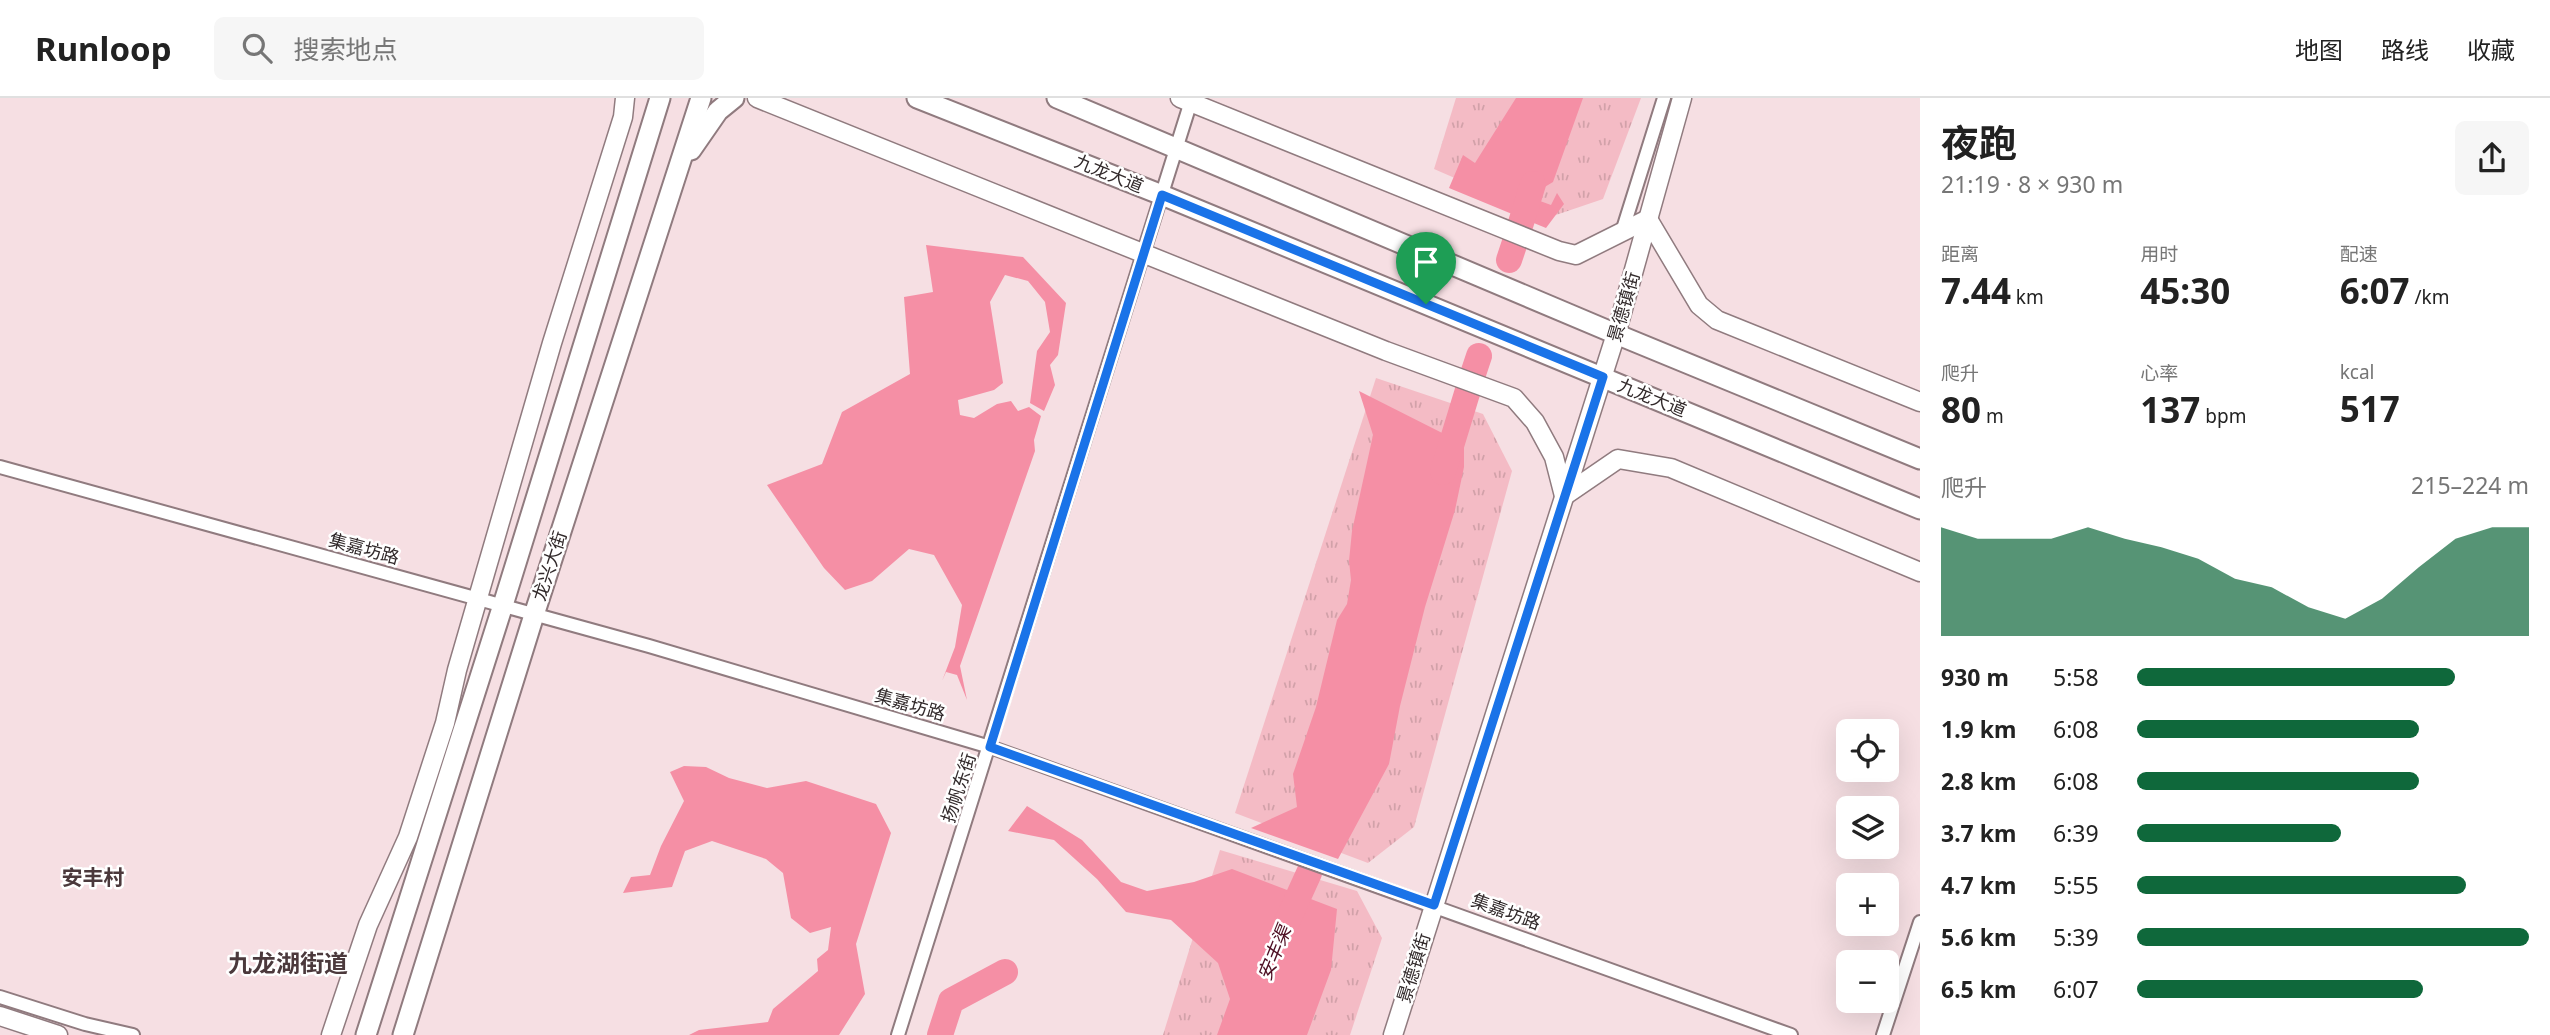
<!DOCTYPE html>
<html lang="zh">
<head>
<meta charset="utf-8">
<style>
	:root { --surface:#fff; --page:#f6f6f6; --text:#222; --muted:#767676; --line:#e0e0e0; --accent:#0f683b }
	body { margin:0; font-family:"Noto Sans","Noto Sans SC",sans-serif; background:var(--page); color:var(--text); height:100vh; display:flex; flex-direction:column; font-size:26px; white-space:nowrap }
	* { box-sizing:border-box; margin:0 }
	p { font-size:23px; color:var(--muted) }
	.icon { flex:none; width:38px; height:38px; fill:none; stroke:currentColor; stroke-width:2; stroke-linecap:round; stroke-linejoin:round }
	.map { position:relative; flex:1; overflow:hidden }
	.panel { display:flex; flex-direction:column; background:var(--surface); width:630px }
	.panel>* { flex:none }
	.fabs { position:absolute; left:1836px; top:621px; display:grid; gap:14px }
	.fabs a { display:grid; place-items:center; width:63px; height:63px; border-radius:10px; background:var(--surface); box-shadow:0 7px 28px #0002; font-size:35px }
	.pin { position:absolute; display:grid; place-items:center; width:60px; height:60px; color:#fff; margin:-72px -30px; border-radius:50% 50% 50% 0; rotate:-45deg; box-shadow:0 0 7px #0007 }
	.pin .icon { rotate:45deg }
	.round { display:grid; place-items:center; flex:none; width:74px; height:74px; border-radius:10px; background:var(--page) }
	.headline { display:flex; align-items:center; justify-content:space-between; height:119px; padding:0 21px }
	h1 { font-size:38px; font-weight:700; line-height:52px }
	.metrics { display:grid; grid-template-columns:repeat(3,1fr); gap:10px; height:119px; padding:7px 21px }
	.metrics div { display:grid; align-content:center }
	.metrics b { font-size:35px; font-weight:700 }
	.metrics small { font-size:19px; font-weight:400 }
	.metrics p { font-size:19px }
	.chart { height:196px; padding:14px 21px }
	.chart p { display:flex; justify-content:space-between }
	.chart svg { width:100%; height:126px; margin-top:7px; fill:var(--accent); opacity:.7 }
	ul { padding:0 21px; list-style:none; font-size:23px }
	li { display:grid; grid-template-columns:112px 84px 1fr; align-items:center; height:52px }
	li i { height:18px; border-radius:9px; background:var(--accent) }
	header { display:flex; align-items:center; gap:42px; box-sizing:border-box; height:98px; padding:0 35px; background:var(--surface); border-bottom:2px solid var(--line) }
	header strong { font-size:33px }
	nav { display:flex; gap:38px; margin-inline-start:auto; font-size:24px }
	.search { width:490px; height:63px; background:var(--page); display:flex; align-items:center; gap:18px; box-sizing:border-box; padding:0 24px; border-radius:10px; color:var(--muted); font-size:26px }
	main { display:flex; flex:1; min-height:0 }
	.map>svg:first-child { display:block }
</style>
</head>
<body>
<header>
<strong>Runloop</strong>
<div class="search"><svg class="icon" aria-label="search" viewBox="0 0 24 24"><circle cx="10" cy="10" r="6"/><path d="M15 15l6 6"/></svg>搜索地点</div>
<nav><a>地图</a><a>路线</a><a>收藏</a></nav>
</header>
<main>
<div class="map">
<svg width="1920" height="937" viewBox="0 0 1920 937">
	<defs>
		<pattern id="grass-tufts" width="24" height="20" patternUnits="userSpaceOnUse" patternTransform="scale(1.75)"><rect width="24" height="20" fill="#f4bbc5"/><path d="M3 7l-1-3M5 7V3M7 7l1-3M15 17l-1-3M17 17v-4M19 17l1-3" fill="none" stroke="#d2a1a9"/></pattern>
	</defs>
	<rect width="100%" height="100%" fill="#f6dfe3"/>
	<g fill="url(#grass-tufts)">
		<polygon points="1456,0 1641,0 1603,101 1547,120 1434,71"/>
		<polygon points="1376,280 1483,316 1512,373 1414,729 1368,765 1235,715"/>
		<polygon points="1220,752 1357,793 1382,840 1350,937 1163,937"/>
	</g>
	<g fill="#f58fa5">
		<polygon points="1516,0 1583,0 1553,84 1543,90 1540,103 1551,107 1557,95 1564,106 1546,130 1449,90 1463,57 1475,65"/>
		<polygon points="926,147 1023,159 1066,205 1058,257 1050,267 1055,287 1044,313 1030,305 1037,253 1050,234 1045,204 1028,183 1005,177 990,204 1003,285 994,292 958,302 960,317 974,320 997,306 1011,303 1018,313 1029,309 1041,318 1034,342 1035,353 960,568 967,602 957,577 946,574 942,583 955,549 962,507 934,457 909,451 872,483 845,492 824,470 767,387 822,366 842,314 910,276 904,199 933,194"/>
		<polygon points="1359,293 1464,346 1464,369 1455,412 1425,509 1400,608 1389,666 1338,761 1251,730 1297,709 1293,676 1316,609 1337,522 1347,506 1351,482 1349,463 1352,433 1373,337"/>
		<polygon points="684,668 706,669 729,680 767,690 806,683 876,706 891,735 856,846 865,896 839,937 689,937 699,932 768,924 773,911 818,873 817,861 828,852 831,829 810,835 791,820 783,775 766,761 712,743 685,753 672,789 623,795 631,779 650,777 661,748 684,703 670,674"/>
		<polygon points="1027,708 1082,742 1121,784 1147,793 1194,784 1232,771 1337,811 1331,872 1307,937 1217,937 1230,901 1218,865 1171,822 1126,814 1097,781 1054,742 1008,733"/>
	</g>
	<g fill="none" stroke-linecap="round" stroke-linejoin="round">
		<g stroke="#f58fa5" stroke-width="26">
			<polyline points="1520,128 1533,86"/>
			<polyline points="1509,162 1515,144"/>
			<polyline points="1473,276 1479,258"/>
			<polyline points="1443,374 1468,292"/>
			<polyline points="1285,828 1309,775"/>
			<polyline points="940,937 951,903 1005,874"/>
		</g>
		<defs>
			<g id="street">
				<polyline points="1622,134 1664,0"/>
				<polyline points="0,369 649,548 990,649 1791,937"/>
				<polyline points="0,899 85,926 133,937"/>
				<polyline points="898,937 1192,0"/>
				<polyline points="1883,937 1920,824"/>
			</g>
			<g id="secondary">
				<polyline points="757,0 1386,253 1514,300 1535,324 1554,359 1564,398 1618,361 1671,370 1920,474"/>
				<polyline points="1180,0 1559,153 1576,157 1648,121 1699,207 1717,222 1920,304"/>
				<polyline points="0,918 58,937"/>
				<polyline points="331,937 368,827 408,739 445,625 457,572 552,245 623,19 625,0"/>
				<polyline points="1393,937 1616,236 1682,0"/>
			</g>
			<g id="primary">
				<polyline points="917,0 1162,97 1920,411"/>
				<polyline points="1057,0 1616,236 1920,361"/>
				<polyline points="691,52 718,13 734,0"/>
				<polyline points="366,937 503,507 660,0"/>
				<polyline points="403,937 534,517 701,0"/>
			</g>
		</defs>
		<use href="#street" stroke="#907b7f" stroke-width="16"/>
		<use href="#secondary" stroke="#907b7f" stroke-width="21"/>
		<use href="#primary" stroke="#907b7f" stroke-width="23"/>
		<use href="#street" stroke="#fff" stroke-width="12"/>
		<use href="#secondary" stroke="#fff" stroke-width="18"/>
		<use href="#primary" stroke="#fff" stroke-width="19"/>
	</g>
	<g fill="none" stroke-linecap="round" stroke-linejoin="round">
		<defs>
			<polygon id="route" points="1162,97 1603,279 1434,807 990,649"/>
		</defs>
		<use href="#route" stroke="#fff" stroke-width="14"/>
		<use href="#route" stroke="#1a73e8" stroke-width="9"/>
	</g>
	<g text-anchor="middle" stroke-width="5" stroke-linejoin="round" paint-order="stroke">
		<g font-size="18" fill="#31292a" stroke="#fff">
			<text transform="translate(1109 76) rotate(22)" y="6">九龙大道</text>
			<text transform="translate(1624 209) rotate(-74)" y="6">景德镇街</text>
			<text transform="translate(1652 300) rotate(22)" y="6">九龙大道</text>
			<text transform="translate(364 451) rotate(15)" y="6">集嘉坊路</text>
			<text transform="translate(550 468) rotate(-72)" y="6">龙兴大街</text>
			<text transform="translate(910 607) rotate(16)" y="6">集嘉坊路</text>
			<text transform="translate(959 690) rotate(-72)" y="6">扬帆东街</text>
			<text transform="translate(1506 814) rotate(20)" y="6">集嘉坊路</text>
			<text transform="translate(1414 870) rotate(-73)" y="6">景德镇街</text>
		</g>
		<g font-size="19" font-style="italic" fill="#4d0e22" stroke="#fff">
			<text transform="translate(1274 855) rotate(-68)" y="7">安丰渠</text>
		</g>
		<g font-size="21" font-weight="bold" fill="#4b393c" stroke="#fff">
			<text x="93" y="787">安丰村</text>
		</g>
		<g font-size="24" font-weight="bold" fill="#4b393c" stroke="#fff">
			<text x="288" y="874">九龙湖街道</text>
		</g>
	</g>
</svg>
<div class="fabs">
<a><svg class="icon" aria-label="locate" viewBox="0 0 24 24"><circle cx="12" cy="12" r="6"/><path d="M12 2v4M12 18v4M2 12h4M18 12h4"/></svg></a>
<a><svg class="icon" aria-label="layers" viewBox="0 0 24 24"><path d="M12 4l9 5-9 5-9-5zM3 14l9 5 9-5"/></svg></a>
<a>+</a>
<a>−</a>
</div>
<div class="pin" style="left:1426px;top:206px;background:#1e9e55"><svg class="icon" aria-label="arrive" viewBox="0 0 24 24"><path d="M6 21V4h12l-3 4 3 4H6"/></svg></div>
</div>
<section class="panel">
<div class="headline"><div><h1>夜跑</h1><p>21:19 · 8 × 930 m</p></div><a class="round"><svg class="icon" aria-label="share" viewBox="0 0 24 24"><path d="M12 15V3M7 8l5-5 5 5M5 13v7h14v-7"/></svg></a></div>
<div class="metrics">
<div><p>距离</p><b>7.44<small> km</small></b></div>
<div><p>用时</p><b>45:30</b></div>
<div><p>配速</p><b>6:07<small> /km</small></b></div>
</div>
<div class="metrics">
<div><p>爬升</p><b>80<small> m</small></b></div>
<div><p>心率</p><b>137<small> bpm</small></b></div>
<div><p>kcal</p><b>517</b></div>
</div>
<div class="chart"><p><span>爬升</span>215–224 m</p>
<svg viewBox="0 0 160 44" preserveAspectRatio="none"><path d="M0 44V6L10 10L20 10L30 10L40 6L50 10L60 13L70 17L80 24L90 27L100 34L110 38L120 31L130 20L140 10L150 6L160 6V44z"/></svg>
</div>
<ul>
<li><b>930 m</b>5:58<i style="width:81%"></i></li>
<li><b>1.9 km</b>6:08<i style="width:72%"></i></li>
<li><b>2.8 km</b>6:08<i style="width:72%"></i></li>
<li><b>3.7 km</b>6:39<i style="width:52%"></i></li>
<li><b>4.7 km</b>5:55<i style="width:84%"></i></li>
<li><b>5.6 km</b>5:39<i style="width:100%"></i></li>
<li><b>6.5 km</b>6:07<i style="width:73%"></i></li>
</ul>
</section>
</main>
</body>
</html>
